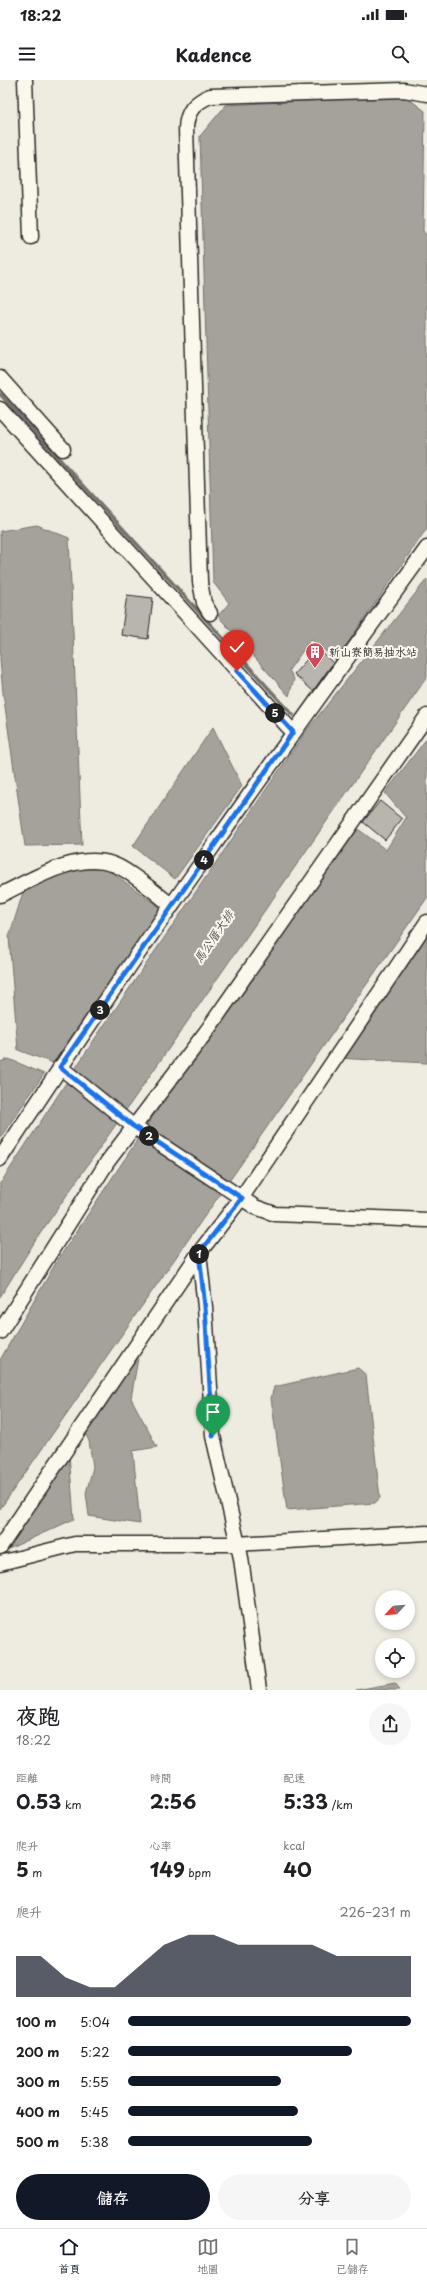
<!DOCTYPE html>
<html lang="zh-TW">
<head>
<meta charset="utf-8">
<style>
	:root { --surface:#fff; --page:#f6f6f6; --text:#202124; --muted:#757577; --line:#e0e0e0; --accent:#111827 }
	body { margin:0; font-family:"Playpen Sans","LXGW WenKai TC",sans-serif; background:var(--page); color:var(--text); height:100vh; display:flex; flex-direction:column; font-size:15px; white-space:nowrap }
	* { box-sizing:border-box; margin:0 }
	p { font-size:13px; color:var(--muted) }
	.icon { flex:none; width:22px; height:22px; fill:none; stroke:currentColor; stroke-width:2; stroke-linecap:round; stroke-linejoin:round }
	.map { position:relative; height:1610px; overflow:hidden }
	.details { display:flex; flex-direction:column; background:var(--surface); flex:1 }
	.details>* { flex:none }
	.needle { width:26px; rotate:244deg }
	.fabs { position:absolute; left:375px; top:1510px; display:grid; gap:8px }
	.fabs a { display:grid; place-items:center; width:40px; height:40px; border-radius:50%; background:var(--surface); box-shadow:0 2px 6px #0003; font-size:20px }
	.pin { position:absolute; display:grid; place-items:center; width:34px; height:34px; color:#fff; margin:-41px -17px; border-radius:50% 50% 50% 0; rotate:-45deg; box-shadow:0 0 4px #0007 }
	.pin .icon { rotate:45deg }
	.km { position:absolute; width:20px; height:20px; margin:-10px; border-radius:50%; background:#222; color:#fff; font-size:11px; line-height:20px; text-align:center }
	.round { display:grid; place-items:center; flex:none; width:42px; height:42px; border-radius:21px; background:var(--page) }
	.head { display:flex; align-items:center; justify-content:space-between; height:68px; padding:0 16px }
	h1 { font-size:22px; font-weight:700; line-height:30px }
	.metrics { display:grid; grid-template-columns:repeat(3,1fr); gap:6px; height:68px; padding:4px 16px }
	.metrics div { display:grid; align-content:center }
	.metrics b { font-size:20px; font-weight:700 }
	.metrics small { font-size:11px; font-weight:400 }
	.metrics p { font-size:11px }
	.chart { height:112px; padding:8px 16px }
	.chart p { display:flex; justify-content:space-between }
	.chart svg { width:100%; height:72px; margin-top:4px; fill:var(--accent); opacity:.7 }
	.action { display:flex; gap:8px; margin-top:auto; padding:8px 16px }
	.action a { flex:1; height:46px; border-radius:24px; background:var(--accent); color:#fff; font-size:16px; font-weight:700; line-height:46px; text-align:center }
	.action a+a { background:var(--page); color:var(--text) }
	ul { padding:0 16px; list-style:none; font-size:13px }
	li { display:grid; grid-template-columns:64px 48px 1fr; align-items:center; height:30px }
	li i { height:10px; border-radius:5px; background:var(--accent) }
	.status { display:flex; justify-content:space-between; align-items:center; height:28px; padding:0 20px; background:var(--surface); direction:ltr }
	.status svg { height:11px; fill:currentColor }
	header { display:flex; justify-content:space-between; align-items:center; height:52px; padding:0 16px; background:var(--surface); font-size:18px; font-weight:700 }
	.dock { display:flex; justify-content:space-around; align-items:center; height:56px; border-top:1px solid var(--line); background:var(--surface); font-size:11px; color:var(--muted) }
	.dock a { display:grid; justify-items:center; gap:2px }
	.dock .active { color:var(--accent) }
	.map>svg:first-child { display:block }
</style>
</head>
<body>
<div class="status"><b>18:22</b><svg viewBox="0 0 49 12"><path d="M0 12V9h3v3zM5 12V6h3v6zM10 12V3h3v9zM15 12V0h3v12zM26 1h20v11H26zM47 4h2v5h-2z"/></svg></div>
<header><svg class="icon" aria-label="menu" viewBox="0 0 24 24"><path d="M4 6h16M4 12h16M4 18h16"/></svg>Kadence<svg class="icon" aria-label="search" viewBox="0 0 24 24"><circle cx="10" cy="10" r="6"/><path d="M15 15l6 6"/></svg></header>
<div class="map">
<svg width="427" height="1610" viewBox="0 0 427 1610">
	<rect width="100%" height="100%" fill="#eeebe0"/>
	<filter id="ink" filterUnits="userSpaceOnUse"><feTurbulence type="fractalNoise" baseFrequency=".025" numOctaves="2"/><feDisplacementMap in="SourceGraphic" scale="8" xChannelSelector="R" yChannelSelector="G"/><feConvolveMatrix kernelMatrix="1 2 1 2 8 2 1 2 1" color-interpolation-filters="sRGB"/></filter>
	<g filter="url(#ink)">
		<g fill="#a4a29a" stroke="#74726e">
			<polygon points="405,16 425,31 423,151 427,156 427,448 336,580 311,559 289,590 294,599 289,616 218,536 229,523 213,502 200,56 226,25"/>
			<polygon points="37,445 69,458 82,765 25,766 3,613 0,580 0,451"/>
			<polygon points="427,499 427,597 37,1158 0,1217 0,1104 94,960 307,650"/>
			<polygon points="213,647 242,706 175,799 133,766"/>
			<polygon points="427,658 427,818 0,1429 0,1280 57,1181 201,964 358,749 386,770 406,738 385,713"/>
			<polygon points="94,780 161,828 53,983 18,970 9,857 26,803"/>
			<polygon points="427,842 427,983 336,978"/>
			<polygon points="9,979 44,994 0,1058 0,982"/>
			<polygon points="142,1256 131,1318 157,1367 133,1371 140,1444 89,1436 86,1413 93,1387 89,1361 82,1346"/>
			<polygon points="358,1288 366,1295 380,1418 375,1423 287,1430 271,1318 274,1307"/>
			<polygon points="68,1361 74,1439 2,1472"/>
			<polygon points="395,1603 400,1610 356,1610"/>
		</g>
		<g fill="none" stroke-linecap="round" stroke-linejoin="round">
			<g stroke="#74726e" stroke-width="3.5">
				<polyline points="0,314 293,635"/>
				<polyline points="31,792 50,784"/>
			</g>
		</g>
		<g fill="#b8b5ae" stroke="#2b2b2b">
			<polygon points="127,515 153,518 148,559 121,555"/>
			<polygon points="317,568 333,583 313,611 294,594"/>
			<polygon points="380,721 402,739 385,760 363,742"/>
		</g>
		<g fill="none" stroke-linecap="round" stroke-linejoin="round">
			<defs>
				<g id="minor">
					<polyline points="25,0 31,157"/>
					<polyline points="0,298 63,369"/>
					<polyline points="0,329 293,652"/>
					<path d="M210,533L204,523L200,502L186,48C187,31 194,23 210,16L404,10L427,14"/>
					<path d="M0,815C32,800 75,772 112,784C125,787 160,816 172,826"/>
					<polyline points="60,987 133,1046 255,1127 275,1134 427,1140"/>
					<path d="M0,1079C136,871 281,669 427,468"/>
					<polyline points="199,1173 205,1227 213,1356 241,1478 259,1610"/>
					<polyline points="0,1252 108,1081 206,952 427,636"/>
					<polyline points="0,1467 199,1173 242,1117 427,842"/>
					<polyline points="0,1483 75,1464 236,1464 427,1453"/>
				</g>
			</defs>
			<use href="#minor" stroke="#2b2b2b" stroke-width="17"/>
			<use href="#minor" stroke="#fbf7ec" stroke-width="14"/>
		</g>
	</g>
	<g fill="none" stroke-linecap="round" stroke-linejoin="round" filter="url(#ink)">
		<defs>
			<polyline id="route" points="213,1356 205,1227 199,1173 242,1118 133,1046 60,987 293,652 237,591"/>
		</defs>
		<use href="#route" stroke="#fff" stroke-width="8"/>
		<use href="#route" stroke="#1a73e8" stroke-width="5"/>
	</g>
	<defs>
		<symbol id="building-pin" viewBox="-11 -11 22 30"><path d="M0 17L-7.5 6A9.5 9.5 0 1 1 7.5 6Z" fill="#d1495b" stroke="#fbf7ec"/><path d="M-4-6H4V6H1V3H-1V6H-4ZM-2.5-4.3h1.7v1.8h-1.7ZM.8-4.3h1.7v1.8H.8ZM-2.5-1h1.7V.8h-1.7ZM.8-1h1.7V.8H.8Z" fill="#fff"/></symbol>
	</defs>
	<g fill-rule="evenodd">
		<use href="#building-pin" x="304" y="561" width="22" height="30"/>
	</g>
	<g text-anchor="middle" stroke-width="4" stroke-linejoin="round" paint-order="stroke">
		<g font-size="11" fill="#2b2b2b" stroke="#fbf7ec" text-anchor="start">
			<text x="329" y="576">新山寮簡易抽水站</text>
		</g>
		<g font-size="12" font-style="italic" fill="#555552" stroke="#fbf7ec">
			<text transform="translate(214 857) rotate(-56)" y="4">馬公厝大排</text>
		</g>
	</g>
</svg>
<div class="fabs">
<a><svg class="needle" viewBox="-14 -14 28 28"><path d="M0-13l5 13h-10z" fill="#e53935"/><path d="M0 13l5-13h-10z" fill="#757577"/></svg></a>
<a><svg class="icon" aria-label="locate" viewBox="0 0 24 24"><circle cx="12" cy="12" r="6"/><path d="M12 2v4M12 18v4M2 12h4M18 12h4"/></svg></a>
</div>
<div class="pin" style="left:213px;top:1356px;background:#1e9e55"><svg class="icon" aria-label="arrive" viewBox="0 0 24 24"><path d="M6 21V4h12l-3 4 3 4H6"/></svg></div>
<div class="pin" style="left:237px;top:591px;background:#d93025"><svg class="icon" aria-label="check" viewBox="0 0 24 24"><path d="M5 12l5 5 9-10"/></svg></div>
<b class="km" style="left:199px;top:1174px">1</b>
<b class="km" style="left:149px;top:1056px">2</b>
<b class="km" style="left:100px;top:930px">3</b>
<b class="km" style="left:204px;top:780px">4</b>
<b class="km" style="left:275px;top:633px">5</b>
</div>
<section class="details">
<div class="head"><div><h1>夜跑</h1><p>18:22</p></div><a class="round"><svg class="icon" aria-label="share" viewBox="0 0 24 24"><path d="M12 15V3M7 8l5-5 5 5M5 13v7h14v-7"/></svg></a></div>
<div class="metrics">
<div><p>距離</p><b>0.53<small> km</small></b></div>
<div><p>時間</p><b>2:56</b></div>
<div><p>配速</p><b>5:33<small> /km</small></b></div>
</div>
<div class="metrics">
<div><p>爬升</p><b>5<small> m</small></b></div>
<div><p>心率</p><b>149<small> bpm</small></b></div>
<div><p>kcal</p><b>40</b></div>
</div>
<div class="chart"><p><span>爬升</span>226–231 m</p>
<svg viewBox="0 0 160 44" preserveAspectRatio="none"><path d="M0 44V19L10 19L20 32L30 38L40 38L50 25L60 12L70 6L80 6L90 12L100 12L110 12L120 12L130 19L140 19L150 19L160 19V44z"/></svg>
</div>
<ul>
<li><b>100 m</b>5:04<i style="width:100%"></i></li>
<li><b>200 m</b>5:22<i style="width:79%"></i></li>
<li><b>300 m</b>5:55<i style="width:54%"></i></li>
<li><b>400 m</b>5:45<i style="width:60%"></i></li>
<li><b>500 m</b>5:38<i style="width:65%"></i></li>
</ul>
<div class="action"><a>儲存</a><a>分享</a></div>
</section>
<nav class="dock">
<a class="active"><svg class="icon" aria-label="home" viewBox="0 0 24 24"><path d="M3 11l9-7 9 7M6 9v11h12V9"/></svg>首頁</a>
<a><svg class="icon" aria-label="map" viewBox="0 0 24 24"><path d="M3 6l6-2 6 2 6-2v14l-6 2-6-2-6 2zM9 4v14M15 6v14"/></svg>地圖</a>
<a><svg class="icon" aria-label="saved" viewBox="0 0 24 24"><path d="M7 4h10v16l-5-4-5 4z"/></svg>已儲存</a>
</nav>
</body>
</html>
